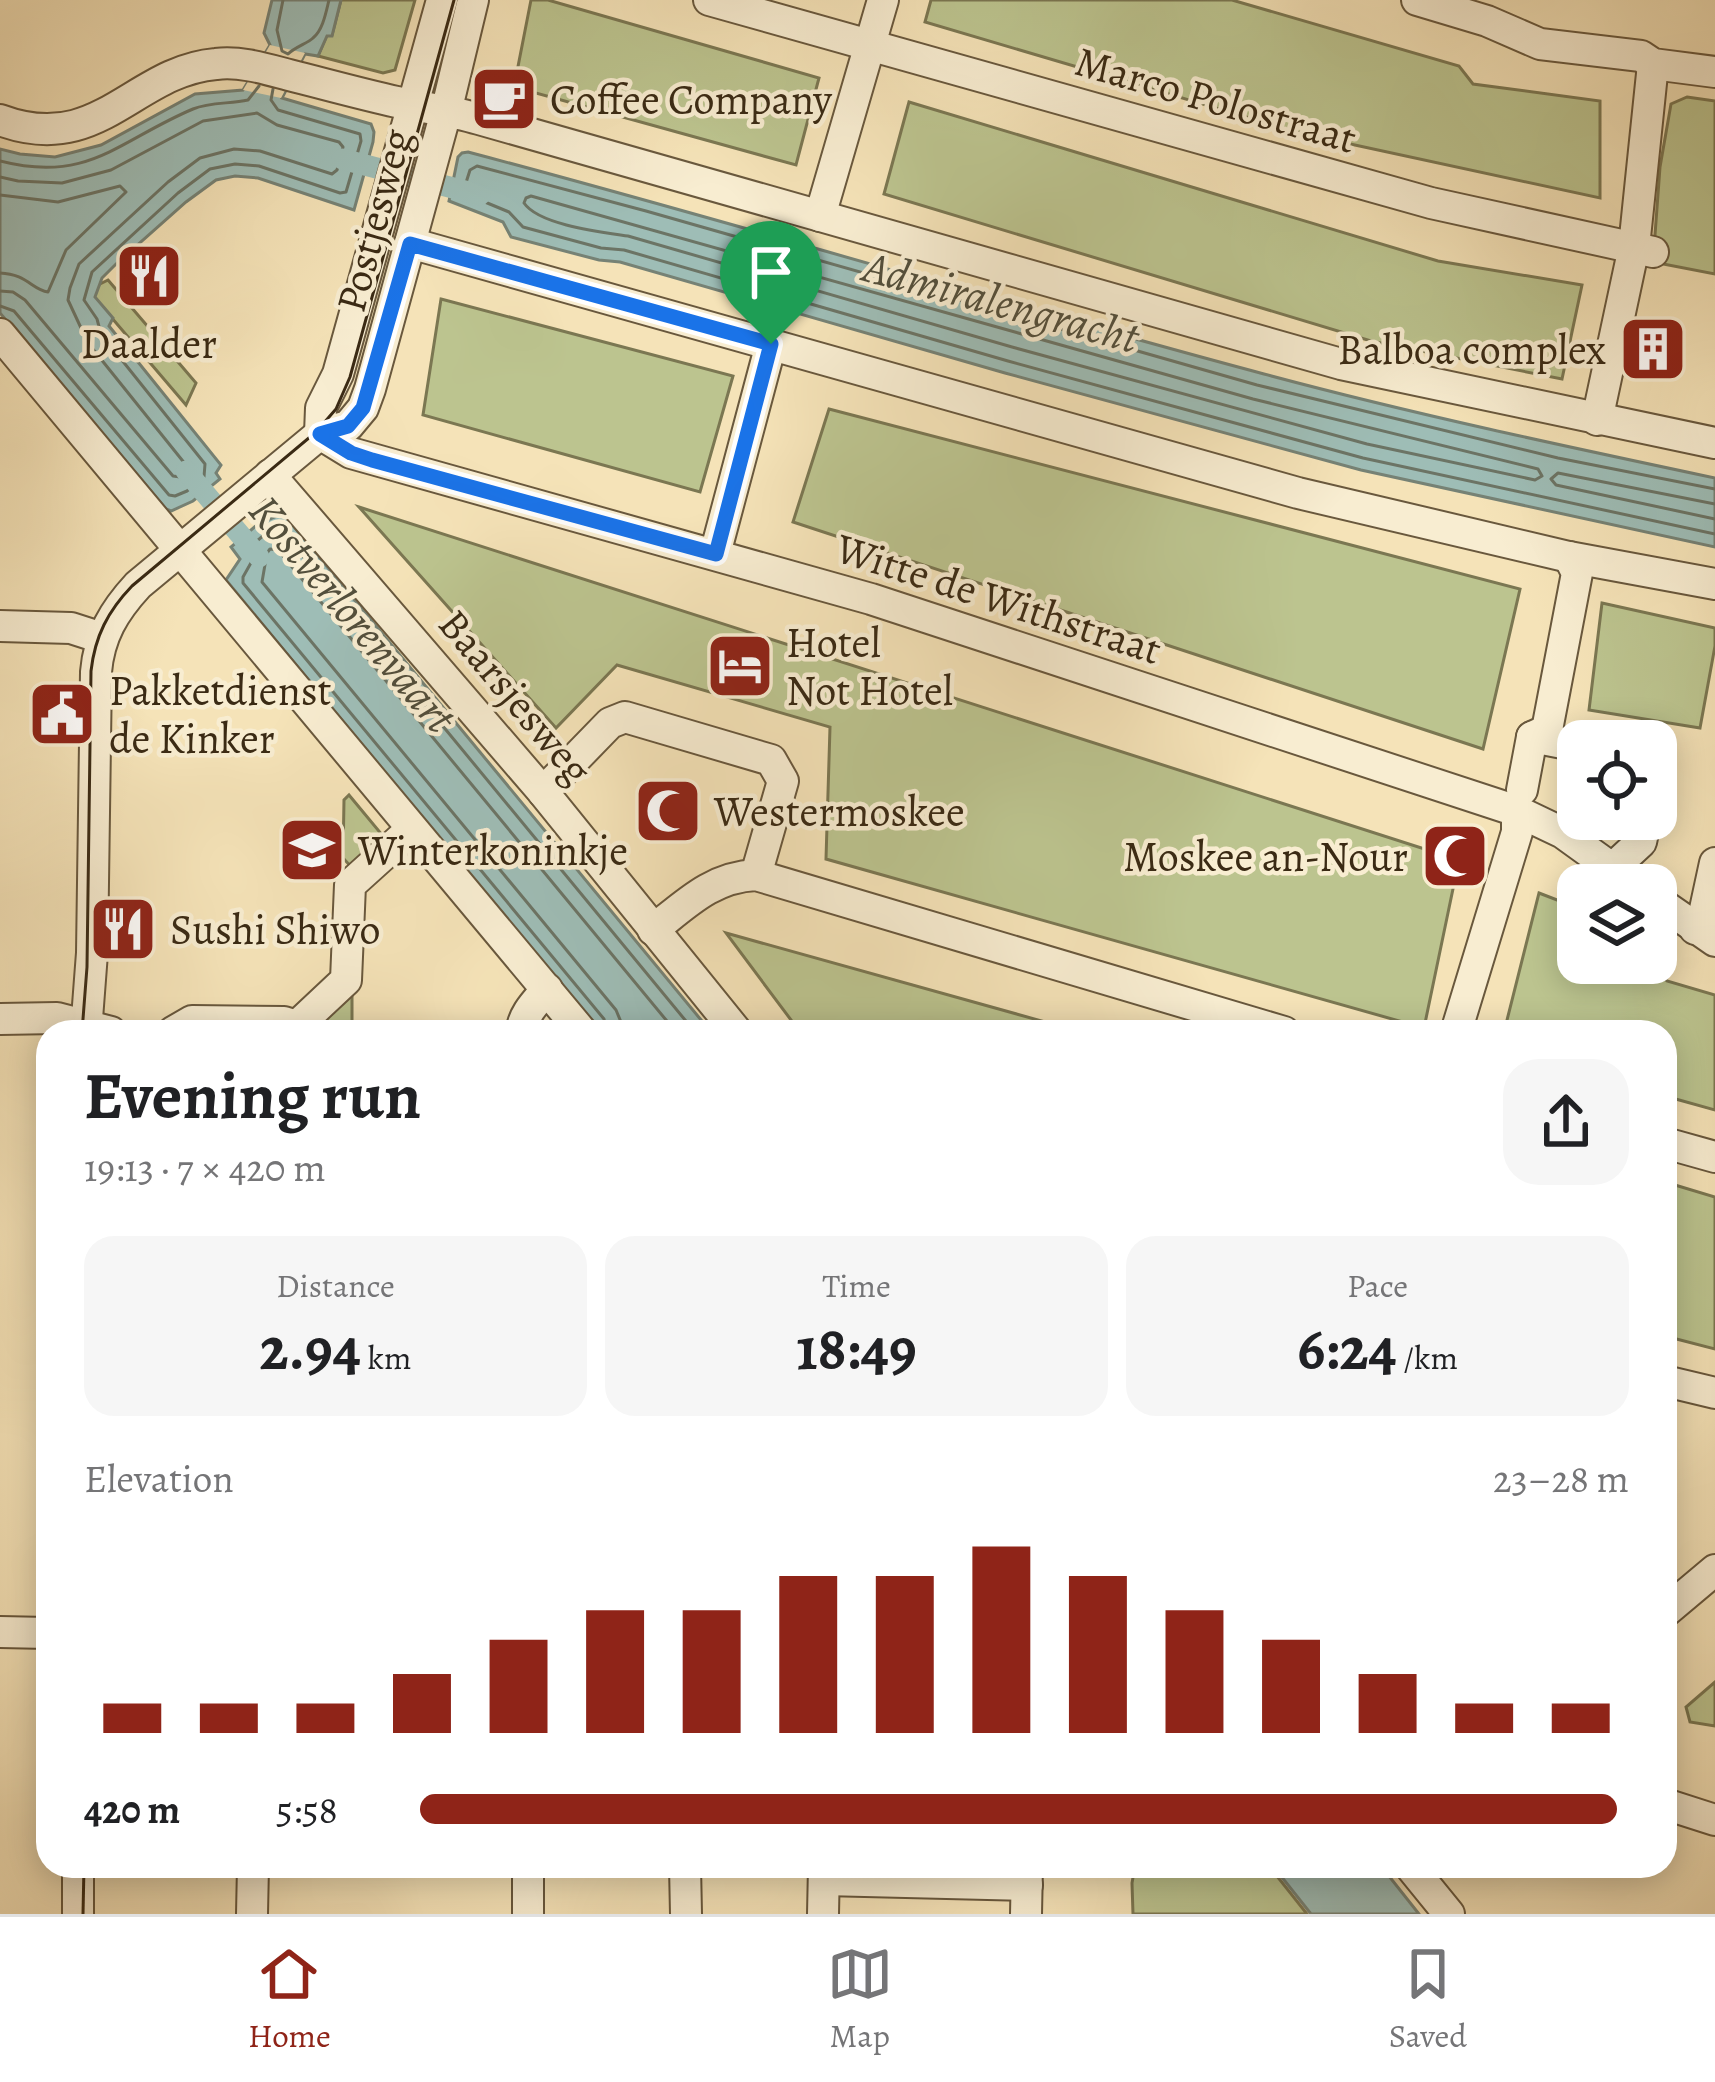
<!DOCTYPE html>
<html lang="en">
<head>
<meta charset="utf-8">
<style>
	:root { --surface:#fff; --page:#f6f6f6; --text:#202124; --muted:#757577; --line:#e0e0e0; --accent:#8f2418 }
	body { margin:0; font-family:Alegreya,serif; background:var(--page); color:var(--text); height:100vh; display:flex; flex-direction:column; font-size:45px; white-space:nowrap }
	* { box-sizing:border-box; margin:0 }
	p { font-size:39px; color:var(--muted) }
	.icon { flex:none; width:66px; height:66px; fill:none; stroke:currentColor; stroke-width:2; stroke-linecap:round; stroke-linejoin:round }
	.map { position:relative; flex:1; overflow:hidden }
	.drawer { position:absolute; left:36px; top:1020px; width:1641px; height:858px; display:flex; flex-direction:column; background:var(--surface); border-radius:36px; box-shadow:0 6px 30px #0003 }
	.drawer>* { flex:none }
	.tools { position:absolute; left:1557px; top:720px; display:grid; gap:24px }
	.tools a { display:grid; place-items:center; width:120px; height:120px; border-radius:24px; background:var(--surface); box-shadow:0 6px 30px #0003; font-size:60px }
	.pin { position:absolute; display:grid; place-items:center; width:102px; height:102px; color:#fff; margin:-123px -51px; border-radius:50% 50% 50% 0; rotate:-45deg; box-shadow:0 0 12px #0007 }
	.pin .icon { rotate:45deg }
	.round { display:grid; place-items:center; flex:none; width:126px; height:126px; border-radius:36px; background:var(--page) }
	.overview { display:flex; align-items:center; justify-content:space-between; height:204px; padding:0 48px }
	h1 { font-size:66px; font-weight:700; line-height:90px }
	.stats { display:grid; grid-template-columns:repeat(3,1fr); gap:18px; height:204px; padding:12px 48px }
	.stats div { display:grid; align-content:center; border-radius:30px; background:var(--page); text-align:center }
	.stats b { font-size:60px; font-weight:700 }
	.stats small { font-size:33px; font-weight:400 }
	.stats p { font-size:33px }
	.chart { height:336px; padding:24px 48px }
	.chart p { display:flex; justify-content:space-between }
	.chart svg { width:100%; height:216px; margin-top:12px; stroke:var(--accent); stroke-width:6 }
	ul { padding:0 48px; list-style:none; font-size:39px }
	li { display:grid; grid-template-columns:192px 144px 1fr; align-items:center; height:90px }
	li i { height:30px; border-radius:15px; background:var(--accent) }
	.tab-bar { display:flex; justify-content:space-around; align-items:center; height:168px; border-top:3px solid var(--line); background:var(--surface); font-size:33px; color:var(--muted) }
	.tab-bar a { display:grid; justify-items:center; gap:6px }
	.tab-bar .active { color:var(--accent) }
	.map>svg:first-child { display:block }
</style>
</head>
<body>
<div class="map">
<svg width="1715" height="1914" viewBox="0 0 1715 1914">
	<rect width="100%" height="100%" fill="#f5e3b8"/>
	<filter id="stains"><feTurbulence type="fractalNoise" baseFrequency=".00167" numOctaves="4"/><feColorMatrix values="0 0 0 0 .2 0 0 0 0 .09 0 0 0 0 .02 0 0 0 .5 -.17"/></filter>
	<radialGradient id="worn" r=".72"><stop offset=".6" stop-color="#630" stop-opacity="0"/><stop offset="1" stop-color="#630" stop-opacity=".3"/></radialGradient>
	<g fill="#bcc48f" stroke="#7b7752" stroke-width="3">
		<polygon points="341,0 415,0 395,70 383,73 318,56 327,35 332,35"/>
		<polygon points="531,0 548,0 819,78 796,165 514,87"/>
		<polygon points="931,0 1232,0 1459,66 1473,84 1600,101 1600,198 1304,134 925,22"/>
		<polygon points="1687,97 1715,101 1715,274 1653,262 1660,167 1671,104"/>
		<polygon points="909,102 1438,261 1582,285 1562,379 1371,341 884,194"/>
		<polygon points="108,280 196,383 186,405 88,290"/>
		<polygon points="441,299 733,376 700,492 423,415"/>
		<polygon points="829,409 1520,589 1483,749 793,522"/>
		<polygon points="359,507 1459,860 1424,1028 826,859 830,727 617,665 556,728"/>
		<polygon points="1602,603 1715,628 1715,646 1700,728 1589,710"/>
		<polygon points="349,795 388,842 355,871 343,858 344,800"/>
		<polygon points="1539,893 1578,908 1578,963 1648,963 1667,981 1715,995 1715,1110 1665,1096 1665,1032 1504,1032"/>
		<polygon points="726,933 1081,1032 800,1032"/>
		<polygon points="352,985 352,1032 323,1032 316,1022"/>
		<polygon points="1665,1182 1715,1197 1715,1349 1665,1336"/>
		<polygon points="1715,1682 1715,1726 1690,1722 1686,1707"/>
		<polygon points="1135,1866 1269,1866 1307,1914 1133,1914 1132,1883"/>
	</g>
	<g fill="#9ebdb6" stroke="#768275" stroke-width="3">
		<polygon points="272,0 341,0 332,36 327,36 318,56 305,54 282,98 371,124 374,132 373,142 354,210 258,178 235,176 216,180 186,202 116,264 102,278 95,297 113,318 109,326 221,465 216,473 220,479 193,501 171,511 166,509 0,313 0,149 20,154 55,157 101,145 195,94 243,90 270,45 264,33"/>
		<path d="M468,152C734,222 997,303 1264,374C1413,414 1564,446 1715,478V547L1361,470L1005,373L620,262L599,260L511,237L503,222L449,201L458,157L462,153Z"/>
		<polygon points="279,515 286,517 711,1032 599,1032 226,580 240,559 231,547 258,524"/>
		<polygon points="1273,1866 1381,1866 1419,1914 1311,1914"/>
	</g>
	<polygon fill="#f5e3b8" points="270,45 305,53 281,98 243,90"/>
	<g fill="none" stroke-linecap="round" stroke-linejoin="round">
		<g stroke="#6c7465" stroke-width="3">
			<path d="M283,0L277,30L282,51L288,54C295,47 308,43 313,38C323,30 326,12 329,0"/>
			<path d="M0,161C89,184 119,140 193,109C210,102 230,104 248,100L259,86"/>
			<polyline points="0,177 18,181 62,183 111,170 203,121 257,113 277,125 339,142 343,147 337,170 332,174 260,151 234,149 200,158 168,182 79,264 70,288 68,300 88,343 186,465 187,471 180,477 173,476 25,300 13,292 0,291"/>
			<path d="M0,195L58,202L120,186L126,192L66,250L48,292C32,290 27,274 0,273"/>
			<path d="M531,196L1253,399L1538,469L1542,476L1535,480L1367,444L1012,347L628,236C601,232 539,225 524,203L526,198Z"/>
			<polyline points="0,306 14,311 169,495 175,496 187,491 204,477 205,464 101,334 97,319 84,300 92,272 178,193 210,169 235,164 259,166 340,193 346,192 361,141 360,134 278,110 271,100 273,89"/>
			<polyline points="1715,489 1558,458 1257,385 646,211 477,166 470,170 464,189 468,195 509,212 523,227 601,248 624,250 1008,361 1363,458 1715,534"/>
			<polyline points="1715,504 1558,473 1551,479 1556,485 1715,519"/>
			<polyline points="607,1032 604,1019 243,583 243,577 252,561 250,547 264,535 276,529 282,531 695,1032"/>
			<polyline points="622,1032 621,1022 616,1010 262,582 267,553 270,549 278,550 676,1032"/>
		</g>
		<g stroke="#9ebdb6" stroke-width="21">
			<polyline points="342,159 480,195"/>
			<polyline points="186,471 259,557"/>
		</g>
		<defs>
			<g id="minor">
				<polyline points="709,0 1431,203 1653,252"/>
				<polyline points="1417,0 1487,21 1540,44 1641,56 1653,64 1715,72"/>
				<path d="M0,120C99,157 133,71 216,64C241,61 266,69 289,75C325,84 361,94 397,102C425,108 452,111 479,119L1341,364L1715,443"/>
				<polyline points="820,216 883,0"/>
				<polyline points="410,243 1298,493 1569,557 1715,584"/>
				<polyline points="0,334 582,1032"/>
				<polyline points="1597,420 1634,247 1653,64"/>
				<polyline points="320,434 351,453 871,599 1517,811 1563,833 1635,885"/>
				<polyline points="320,434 321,408 338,374 442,0"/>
				<polyline points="270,475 543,792 737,1032"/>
				<polyline points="715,554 771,344"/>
				<polyline points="0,626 71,628 102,638"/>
				<polyline points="1532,737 1578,746"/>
				<polyline points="1522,790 1532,737 1547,730 1577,573 1569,557"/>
				<polyline points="543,792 610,723 625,717 771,760 783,781 756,875"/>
				<polyline points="1600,880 1641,842 1646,819"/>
				<polyline points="1656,900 1715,941"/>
				<polyline points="1695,929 1704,914 1715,863"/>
				<path d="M653,930C686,904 712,877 756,875L1284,1032"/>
				<polyline points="0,1019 57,1018 111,1032"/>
				<polyline points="297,1026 346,980 350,885 412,829"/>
				<path d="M86,1032L92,953L96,672C99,636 114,611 138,585L320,434L348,426L363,408L370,389L446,112L473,0"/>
				<polyline points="173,1032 192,1021 284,1022 297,1026"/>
				<path d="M521,1032C524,1013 535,1003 547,989"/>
				<polyline points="1456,1032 1517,832 1517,811"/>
				<polyline points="1665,1143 1715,1157"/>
				<polyline points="1665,1381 1715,1393"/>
				<polyline points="1665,1612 1715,1570"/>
				<polyline points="0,1632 48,1633"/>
				<polyline points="1665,1804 1715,1820"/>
				<polyline points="528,1866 528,1914"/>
				<polyline points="685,1866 686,1914"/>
				<polyline points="1410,1866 1449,1914"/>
				<polyline points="824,1880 1027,1885"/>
				<polyline points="78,1914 78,1866"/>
				<polyline points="252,1914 253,1866"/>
				<polyline points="823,1914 824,1866"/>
				<polyline points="1026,1914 1027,1866"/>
			</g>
		</defs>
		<use href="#minor" stroke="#69583d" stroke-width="34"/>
		<use href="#minor" stroke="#f8edd1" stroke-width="30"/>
		<g stroke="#3a2a14" stroke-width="3">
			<path d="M82,1032L87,967L91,671C95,636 108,611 132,586L316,432L336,409L350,377L454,0"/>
			<polyline points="83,1914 84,1866"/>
		</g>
	</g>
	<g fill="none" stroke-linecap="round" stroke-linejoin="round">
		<defs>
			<polygon id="route" points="410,244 771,344 716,554 372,460 351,453 320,434 348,426 363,408"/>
		</defs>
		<use href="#route" stroke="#fff" stroke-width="24"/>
		<use href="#route" stroke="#1a73e8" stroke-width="15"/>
	</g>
	<defs>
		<symbol id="cafe-square" viewBox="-11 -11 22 22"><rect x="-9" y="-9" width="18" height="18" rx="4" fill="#8f2418" stroke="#f8edd1"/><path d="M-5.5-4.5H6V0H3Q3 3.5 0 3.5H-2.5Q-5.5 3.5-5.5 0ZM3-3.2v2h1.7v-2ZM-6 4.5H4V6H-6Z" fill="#fff"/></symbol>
		<symbol id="restaurant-square" viewBox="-11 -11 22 22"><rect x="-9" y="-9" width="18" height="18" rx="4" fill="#8f2418" stroke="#f8edd1"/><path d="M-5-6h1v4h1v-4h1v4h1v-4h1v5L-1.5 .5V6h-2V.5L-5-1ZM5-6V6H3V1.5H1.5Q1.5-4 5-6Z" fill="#fff"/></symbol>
		<symbol id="building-square" viewBox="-11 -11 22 22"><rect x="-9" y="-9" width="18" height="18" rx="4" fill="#8f2418" stroke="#f8edd1"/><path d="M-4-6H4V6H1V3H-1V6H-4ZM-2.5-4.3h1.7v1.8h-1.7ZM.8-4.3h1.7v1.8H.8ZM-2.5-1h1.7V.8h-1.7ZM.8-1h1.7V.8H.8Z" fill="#fff"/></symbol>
		<symbol id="hotel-square" viewBox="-11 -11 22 22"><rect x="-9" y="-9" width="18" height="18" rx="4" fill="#8f2418" stroke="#f8edd1"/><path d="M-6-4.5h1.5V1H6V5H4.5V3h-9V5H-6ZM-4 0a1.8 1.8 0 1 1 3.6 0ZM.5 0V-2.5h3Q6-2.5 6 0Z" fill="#fff"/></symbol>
		<symbol id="civic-square" viewBox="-11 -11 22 22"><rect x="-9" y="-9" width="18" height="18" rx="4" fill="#8f2418" stroke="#f8edd1"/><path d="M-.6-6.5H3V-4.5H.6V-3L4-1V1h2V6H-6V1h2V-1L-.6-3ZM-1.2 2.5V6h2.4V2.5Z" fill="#fff"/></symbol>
		<symbol id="mosque-square" viewBox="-11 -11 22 22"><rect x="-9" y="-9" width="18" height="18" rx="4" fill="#8f2418" stroke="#f8edd1"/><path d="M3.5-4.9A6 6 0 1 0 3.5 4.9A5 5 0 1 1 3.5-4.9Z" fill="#fff"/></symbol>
		<symbol id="school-square" viewBox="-11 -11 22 22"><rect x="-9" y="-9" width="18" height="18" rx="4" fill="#8f2418" stroke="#f8edd1"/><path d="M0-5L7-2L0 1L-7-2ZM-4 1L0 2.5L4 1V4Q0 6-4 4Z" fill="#fff"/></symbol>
	</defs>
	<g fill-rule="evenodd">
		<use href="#cafe-square" x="466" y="61" width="76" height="76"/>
		<use href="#restaurant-square" x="111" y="238" width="76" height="76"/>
		<use href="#building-square" x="1615" y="311" width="76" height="76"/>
		<use href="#hotel-square" x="702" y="628" width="76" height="76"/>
		<use href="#civic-square" x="24" y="676" width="76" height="76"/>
		<use href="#mosque-square" x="630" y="773" width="76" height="76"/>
		<use href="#school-square" x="274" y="812" width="76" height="76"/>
		<use href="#mosque-square" x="1417" y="818" width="76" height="76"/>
		<use href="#restaurant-square" x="85" y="891" width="76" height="76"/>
	</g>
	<g text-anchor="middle" stroke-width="9" stroke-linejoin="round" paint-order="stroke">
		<g font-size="42" fill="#3a2a14" stroke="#f8edd1" text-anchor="start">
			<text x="550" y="114">Coffee Company</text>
			<text x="149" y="358" text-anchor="middle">Daalder</text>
			<text x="1606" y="364" text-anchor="end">Balboa complex</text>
			<text x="786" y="657">Hotel<tspan x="786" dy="48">Not Hotel</tspan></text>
			<text x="109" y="705">Pakketdienst<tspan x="109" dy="48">de Kinker</tspan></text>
			<text x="714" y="826">Westermoskee</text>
			<text x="358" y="865">Winterkoninkje</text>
			<text x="1408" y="871" text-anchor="end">Moskee an-Nour</text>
			<text x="170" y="944">Sushi Shiwo</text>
		</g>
		<g font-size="42" fill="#3a2a14" stroke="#f8edd1">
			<text transform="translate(1216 99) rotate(16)" y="15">Marco Polostraat</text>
			<text transform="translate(373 220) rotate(-75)" y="15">Postjesweg</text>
			<text transform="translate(999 598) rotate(18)" y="15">Witte de Withstraat</text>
			<text transform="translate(516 696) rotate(50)" y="15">Baarsjesweg</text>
		</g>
		<g font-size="45" font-style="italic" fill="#534f3c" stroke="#f8edd1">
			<text transform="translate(1001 301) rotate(15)" y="16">Admiralengracht</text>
			<text transform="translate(353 613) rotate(50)" y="16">Kostverlorenvaart</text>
		</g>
	</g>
	<rect width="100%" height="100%" filter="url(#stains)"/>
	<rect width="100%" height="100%" fill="url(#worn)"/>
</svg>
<div class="tools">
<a><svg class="icon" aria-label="locate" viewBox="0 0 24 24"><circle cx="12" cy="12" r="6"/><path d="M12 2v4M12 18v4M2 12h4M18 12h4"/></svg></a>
<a><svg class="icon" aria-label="layers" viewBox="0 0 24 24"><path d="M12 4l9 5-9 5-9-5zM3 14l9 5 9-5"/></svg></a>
</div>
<div class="pin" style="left:771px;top:344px;background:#1e9e55"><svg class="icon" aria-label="arrive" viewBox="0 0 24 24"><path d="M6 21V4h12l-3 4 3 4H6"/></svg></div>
<section class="drawer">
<div class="overview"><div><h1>Evening run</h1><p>19:13 · 7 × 420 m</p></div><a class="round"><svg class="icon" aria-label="share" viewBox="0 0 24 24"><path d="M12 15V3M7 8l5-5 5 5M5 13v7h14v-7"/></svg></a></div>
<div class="stats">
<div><p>Distance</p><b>2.94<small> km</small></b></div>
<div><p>Time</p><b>18:49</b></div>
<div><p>Pace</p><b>6:24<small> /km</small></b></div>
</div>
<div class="chart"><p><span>Elevation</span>23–28 m</p>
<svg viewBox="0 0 160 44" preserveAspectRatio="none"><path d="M5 44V38M15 44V38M25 44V38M35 44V32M45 44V25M55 44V19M65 44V19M75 44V12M85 44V12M95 44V6M105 44V12M115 44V19M125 44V25M135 44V32M145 44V38M155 44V38"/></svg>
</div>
<ul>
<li><b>420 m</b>5:58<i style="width:99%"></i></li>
</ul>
</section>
</div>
<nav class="tab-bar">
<a class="active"><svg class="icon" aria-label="home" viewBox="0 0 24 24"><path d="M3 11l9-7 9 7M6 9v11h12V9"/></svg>Home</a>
<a><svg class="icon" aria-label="map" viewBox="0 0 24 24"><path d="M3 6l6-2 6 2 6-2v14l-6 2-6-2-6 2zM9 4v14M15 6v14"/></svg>Map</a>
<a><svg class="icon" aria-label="saved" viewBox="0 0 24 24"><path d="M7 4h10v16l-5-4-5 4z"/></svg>Saved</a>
</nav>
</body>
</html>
